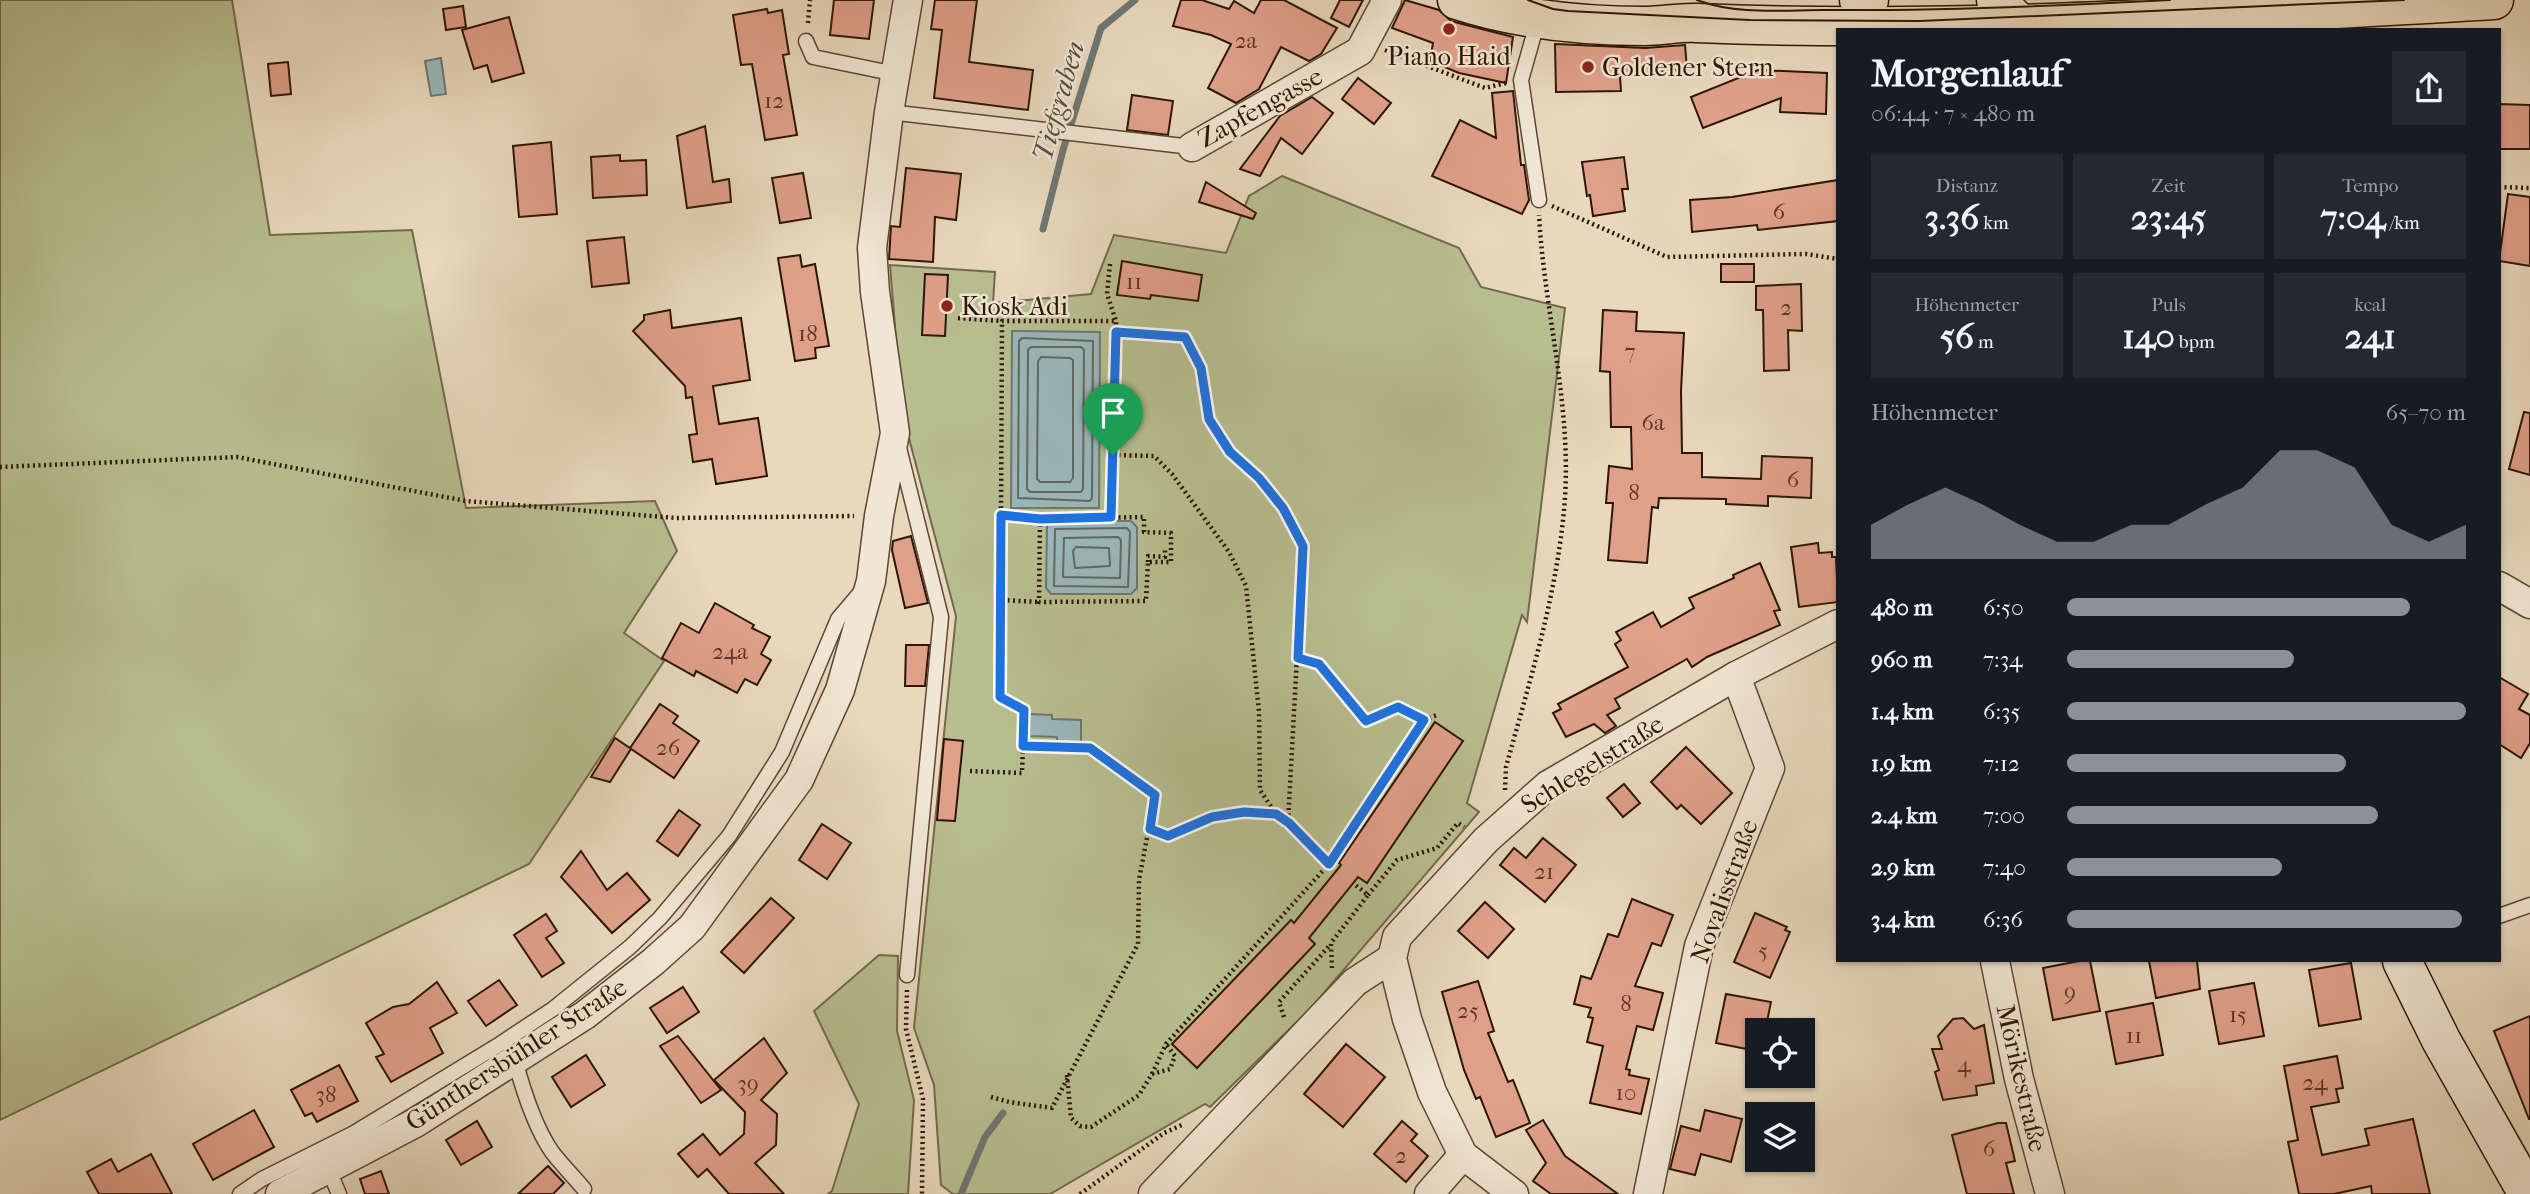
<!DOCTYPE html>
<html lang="de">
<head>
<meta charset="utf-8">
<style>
	:root { --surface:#171b24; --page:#242831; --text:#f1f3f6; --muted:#9ea1a6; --accent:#8c9099 }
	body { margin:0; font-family:"IM FELL French Canon",serif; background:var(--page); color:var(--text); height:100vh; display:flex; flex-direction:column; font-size:26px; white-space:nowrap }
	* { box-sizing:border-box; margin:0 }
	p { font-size:23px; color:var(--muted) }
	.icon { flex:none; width:38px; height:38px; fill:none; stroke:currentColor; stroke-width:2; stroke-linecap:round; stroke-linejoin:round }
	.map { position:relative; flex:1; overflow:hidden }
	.panel { position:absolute; left:1836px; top:28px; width:665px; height:934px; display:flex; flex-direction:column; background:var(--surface); border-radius:0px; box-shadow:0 2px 5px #0004 }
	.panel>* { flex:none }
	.fabs { position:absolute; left:1745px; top:1018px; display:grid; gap:14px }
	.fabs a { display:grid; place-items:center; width:70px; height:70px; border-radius:0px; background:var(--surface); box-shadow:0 2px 5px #0004; font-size:35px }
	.pin { position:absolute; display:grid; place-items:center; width:60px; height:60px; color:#fff; margin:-72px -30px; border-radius:50% 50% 50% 0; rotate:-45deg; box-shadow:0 0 7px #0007 }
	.pin .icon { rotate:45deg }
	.round { display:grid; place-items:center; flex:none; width:74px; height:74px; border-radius:0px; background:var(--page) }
	.summary { display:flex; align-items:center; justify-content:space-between; height:119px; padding:0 35px }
	h1 { font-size:38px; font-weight:800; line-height:52px }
	.metrics { display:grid; grid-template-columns:repeat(3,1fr); gap:10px; height:119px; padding:7px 35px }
	.metrics div { display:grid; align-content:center; border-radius:0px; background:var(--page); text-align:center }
	.metrics b { font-size:35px; font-weight:800 }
	.metrics small { font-size:19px; font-weight:400 }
	.metrics p { font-size:19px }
	.chart { height:196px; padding:14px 35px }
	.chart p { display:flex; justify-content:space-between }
	.chart svg { width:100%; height:126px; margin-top:7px; fill:var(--accent); opacity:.7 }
	ul { padding:0 35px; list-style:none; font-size:23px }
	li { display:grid; grid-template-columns:112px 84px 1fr; align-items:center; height:52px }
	li i { height:18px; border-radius:9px; background:var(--accent) }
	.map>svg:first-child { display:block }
</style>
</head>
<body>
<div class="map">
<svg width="2530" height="1194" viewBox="0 0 2530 1194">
	<rect width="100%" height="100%" fill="#e8d8bc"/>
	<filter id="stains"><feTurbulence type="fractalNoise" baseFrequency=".00286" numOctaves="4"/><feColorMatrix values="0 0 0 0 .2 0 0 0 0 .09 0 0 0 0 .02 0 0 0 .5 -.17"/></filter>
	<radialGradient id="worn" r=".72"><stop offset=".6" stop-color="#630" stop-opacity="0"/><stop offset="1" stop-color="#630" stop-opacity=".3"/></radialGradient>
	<g fill="#b7be90" stroke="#726a4a" stroke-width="2">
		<polygon points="0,0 232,0 270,235 412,230 466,508 655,501 677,551 624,633 664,661 529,864 0,1120"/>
		<polygon points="1282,176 1459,248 1481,287 1565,308 1527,622 1522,615 1467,803 1479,812 1311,1008 1210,1107 1205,1104 1050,1194 953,1194 941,1185 934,1085 914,1028 956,616 902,412 890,265 995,272 993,303 1091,294 1114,235 1226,253 1249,196"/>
		<polygon points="879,955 898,956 897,1031 914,1100 908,1194 828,1194 832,1191 859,1104 814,1011"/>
	</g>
	<g fill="#9ab8ba" stroke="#6e7772" stroke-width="2">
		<polygon points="441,58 446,94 431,96 425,61"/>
		<polygon points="1012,331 1100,332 1099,508 1011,508"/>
		<polygon points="1052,521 1131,521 1137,527 1137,588 1131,594 1051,594 1046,588 1047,526"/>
		<polygon points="1030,714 1052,715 1052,719 1081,720 1081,744 1057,743 1057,737 1029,736"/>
	</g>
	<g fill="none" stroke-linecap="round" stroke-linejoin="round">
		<g stroke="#646760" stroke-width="2">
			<polygon points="1022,338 1093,341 1092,498 1090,501 1018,498 1019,341"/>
			<polygon points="1031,347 1081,347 1084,350 1083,489 1081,492 1030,492 1027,489 1028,350"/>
			<polygon points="1041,357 1070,358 1073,360 1073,478 1070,482 1040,482 1037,479 1038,361"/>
			<polygon points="1127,528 1130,532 1128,587 1054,586 1055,529"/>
			<polygon points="1118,537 1121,540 1120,578 1063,577 1064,538"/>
			<polygon points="1076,547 1109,548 1110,566 1075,568 1073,551"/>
		</g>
		<g stroke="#6e7772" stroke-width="7">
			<polyline points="1043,229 1063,150 1101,28 1135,0"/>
			<polyline points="961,1194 985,1137 1003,1113"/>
		</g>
	</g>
	<g fill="#e09f89" stroke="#2d1605" stroke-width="2">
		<polygon points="834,0 874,0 869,39 830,35"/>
		<polygon points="935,0 977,0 969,62 1033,70 1028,110 934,98 942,30 931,29"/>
		<polygon points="1181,0 1202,0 1229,9 1234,1 1254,13 1261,0 1284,0 1337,28 1321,54 1309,61 1281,47 1259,89 1236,103 1208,88 1231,44 1211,35 1173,26"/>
		<polygon points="1340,0 1363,0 1349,27 1331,18"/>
		<polygon points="1405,0 1439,10 1451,21 1513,37 1506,83 1459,73 1430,61 1433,43 1392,28"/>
		<polygon points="463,6 466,27 446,30 443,9"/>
		<polygon points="767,9 768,13 782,10 789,54 783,55 797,135 765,140 752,64 741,65 733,15"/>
		<polygon points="509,17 524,73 492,82 487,65 474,69 462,30"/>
		<polygon points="1555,44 1645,48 1685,45 1687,69 1620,76 1621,91 1556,92"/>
		<polygon points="288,62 291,94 271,96 268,64"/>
		<polygon points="1758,70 1827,73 1826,114 1780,112 1781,98 1703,128 1691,97"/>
		<polygon points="1358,78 1391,103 1374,124 1342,99"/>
		<polygon points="1513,91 1521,165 1524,165 1529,200 1522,214 1432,176 1460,120 1496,138 1492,93"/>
		<polygon points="1132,95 1173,101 1168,135 1127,130"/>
		<polygon points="1312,97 1333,113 1302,154 1281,138 1260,176 1240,169 1280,116"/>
		<polygon points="2499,104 2530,105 2530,149 2499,149"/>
		<polygon points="705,126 713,182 729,179 731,202 687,208 677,136"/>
		<polygon points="551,142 557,214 519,217 513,146"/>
		<polygon points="620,155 620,161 646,160 647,195 593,198 591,157"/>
		<polygon points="1624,157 1628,189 1622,189 1625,211 1593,216 1590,195 1587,196 1582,162"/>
		<polygon points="906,168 961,174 956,220 935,217 933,262 889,259 891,226 900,227"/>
		<polygon points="803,173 811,218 780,223 772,178"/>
		<polygon points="1838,180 1838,221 1758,230 1757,225 1692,232 1690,200 1732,197"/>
		<polygon points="1206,182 1256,213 1253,219 1199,202"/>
		<polygon points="2508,194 2530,197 2530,266 2499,261"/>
		<polygon points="624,237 629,283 592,287 587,241"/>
		<polygon points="800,255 802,267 815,264 829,346 815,348 816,358 795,361 778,258"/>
		<polygon points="1122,261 1202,275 1198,301 1151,295 1150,299 1117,295"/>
		<rect x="1721" y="264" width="33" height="18"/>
		<polygon points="925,274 948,275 945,336 922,335"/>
		<polygon points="1801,284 1802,331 1788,330 1789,370 1764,371 1763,310 1756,310 1756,286"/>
		<polygon points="670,310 672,328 741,318 750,380 713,386 719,424 758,418 767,476 716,484 712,459 693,462 689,435 697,434 692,397 686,398 685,386 633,331 644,320 644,315"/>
		<polygon points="1603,310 1637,312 1636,331 1684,333 1681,391 1682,453 1702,453 1702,477 1761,479 1762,456 1812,458 1811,498 1768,496 1768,506 1726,504 1726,499 1659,498 1658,508 1652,507 1647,563 1608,560 1613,503 1606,503 1609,466 1632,469 1631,427 1611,427 1610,372 1600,371"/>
		<polygon points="2524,412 2530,413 2530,475 2509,469"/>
		<polygon points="911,536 928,603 905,608 892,550 893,541"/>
		<polygon points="1818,543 1819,553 1832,552 1832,557 1836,557 1838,602 1799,607 1791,547"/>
		<polygon points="1760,563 1780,610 1774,611 1780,625 1707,657 1692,667 1687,659 1615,699 1620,708 1607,715 1616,726 1605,733 1594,724 1566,737 1553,713 1561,709 1558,704 1628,667 1615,644 1621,640 1616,632 1653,612 1661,627 1694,608 1689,598 1734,578 1733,575"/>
		<polygon points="715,603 754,625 752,628 770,637 761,654 771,660 757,685 745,679 737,693 696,671 694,676 662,658 681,623 699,633"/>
		<polygon points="906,645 929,645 925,686 905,686"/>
		<polygon points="2499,677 2528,694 2519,709 2530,715 2530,743 2521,758 2499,744"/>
		<polygon points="660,704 678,716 673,723 699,741 674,778 631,749 610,782 591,777 615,738 630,748"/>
		<polygon points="1435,722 1463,741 1367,883 1358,877 1309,938 1315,944 1197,1068 1172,1044 1291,920 1294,923 1341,865 1339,863"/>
		<polygon points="944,739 963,741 955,821 937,820"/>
		<polygon points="1686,747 1732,793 1701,824 1681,805 1677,809 1651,782"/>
		<polygon points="1624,784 1640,803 1623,817 1607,798"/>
		<polygon points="679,810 700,825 678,856 657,841"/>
		<polygon points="822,824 851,843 827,879 799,860"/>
		<polygon points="1543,838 1576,865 1545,902 1500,865 1514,848 1526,858"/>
		<polygon points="581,851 607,890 627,873 650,900 612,933 561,877"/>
		<polygon points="771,898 794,918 744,973 721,952"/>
		<polygon points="1632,899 1673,915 1661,946 1652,943 1635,986 1663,993 1653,1030 1637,1026 1626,1069 1630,1070 1629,1075 1649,1079 1641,1114 1590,1103 1603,1046 1587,1042 1593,1018 1588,1017 1591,1008 1574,1004 1581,976 1591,979 1608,934 1618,937"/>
		<polygon points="1485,902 1514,929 1488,958 1458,931"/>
		<polygon points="1755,913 1787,927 1785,930 1790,932 1770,978 1734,962"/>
		<polygon points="546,914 557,931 546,938 564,963 542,977 514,935"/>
		<polygon points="2079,961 2090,961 2100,1011 2053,1020 2043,968"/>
		<polygon points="2149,961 2197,961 2200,989 2156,998"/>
		<polygon points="2351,963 2361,1019 2319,1026 2309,970"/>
		<polygon points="499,980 517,1005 486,1026 468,1001"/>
		<polygon points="1478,981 1494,1031 1488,1033 1508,1082 1513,1080 1530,1123 1496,1137 1480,1097 1476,1099 1464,1070 1442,992"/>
		<polygon points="437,982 457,1013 430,1028 443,1053 391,1082 376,1057 384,1054 366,1023 393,1007 409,1004"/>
		<polygon points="2254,983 2264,1036 2219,1044 2209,991"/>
		<polygon points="683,987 699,1012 667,1033 650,1008"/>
		<polygon points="1726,994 1771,1002 1765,1031 1757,1031 1757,1051 1716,1043"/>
		<polygon points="2153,1003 2163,1055 2116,1064 2106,1012"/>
		<polygon points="2530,1016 2530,1119 2529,1119 2494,1031"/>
		<polygon points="1963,1018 1974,1029 1984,1025 1994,1083 1976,1086 1977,1095 1943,1100 1935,1072 1939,1070 1932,1049 1942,1049 1938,1036 1953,1019"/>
		<polygon points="678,1036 721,1090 701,1103 660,1046"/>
		<polygon points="764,1038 787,1073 761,1100 777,1114 776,1145 755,1163 784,1194 729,1194 707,1169 698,1177 678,1154 703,1134 720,1155 744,1134 745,1112 714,1080"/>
		<polygon points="1346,1044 1385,1077 1343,1127 1304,1094"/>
		<polygon points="586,1055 605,1085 571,1107 552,1077"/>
		<polygon points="2337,1056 2343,1088 2336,1089 2339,1102 2311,1107 2322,1155 2369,1145 2365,1129 2413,1119 2430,1194 2372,1194 2371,1186 2334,1194 2299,1194 2288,1142 2298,1140 2284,1066"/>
		<polygon points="339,1065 358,1101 317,1122 312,1113 305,1116 291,1090"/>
		<polygon points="254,1110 274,1147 213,1180 193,1144"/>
		<polygon points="1705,1110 1742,1119 1731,1162 1701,1154 1695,1175 1670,1169 1681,1126 1700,1131"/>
		<polygon points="1543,1120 1565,1156 1618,1194 1551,1194 1533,1181 1546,1163 1526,1130"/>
		<polygon points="477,1121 492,1147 461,1165 446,1140"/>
		<polygon points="1402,1121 1417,1134 1411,1141 1428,1156 1406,1182 1374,1154"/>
		<polygon points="1998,1123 2006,1123 2015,1161 2006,1163 2014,1194 1967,1194 1952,1135"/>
		<polygon points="151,1154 172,1194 99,1194 87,1172 111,1159 118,1172"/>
		<polygon points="548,1166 564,1183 553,1194 518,1194"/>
		<polygon points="381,1171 389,1194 365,1194 360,1179"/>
	</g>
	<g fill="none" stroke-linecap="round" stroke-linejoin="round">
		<defs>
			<g id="lane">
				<polyline points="1538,20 1521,80 1539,200"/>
				<polyline points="806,41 813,57 896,74"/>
				<polyline points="889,112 1192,147"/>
				<polyline points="899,448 941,617 907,975"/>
				<polyline points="2499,916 2530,905"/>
				<path d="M515,1060C523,1090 534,1126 552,1152C562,1165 574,1177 584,1189"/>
				<polyline points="328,1168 339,1194"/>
				<polyline points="240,1194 262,1179 354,1133 497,1046 553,1009 630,947 660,918 729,836 782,752 838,619 860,593"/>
			</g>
			<g id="street">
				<polyline points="1192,147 1360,51 1387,0"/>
				<polyline points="2499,586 2530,604"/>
				<polyline points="1995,961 2019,1079 2050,1194"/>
				<polyline points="280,1194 417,1122 585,1015 653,962 692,927 799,780 840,690 871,581 879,516 895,433 875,292 872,248 889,112 908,0"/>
				<polyline points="1153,1194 1355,982 1392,958"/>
				<polyline points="1429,1194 1463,1155"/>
				<polyline points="1514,1194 1463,1155 1432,1092 1407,1019 1392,958 1397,937 1486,840 1548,785 1736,676 1838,624"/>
				<polyline points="1648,1194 1699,946 1770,768 1736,676"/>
			</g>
			<g id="secondary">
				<polyline points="1996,0 2014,18 2016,30"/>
				<polyline points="2402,961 2441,1040 2528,1194"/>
			</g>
			<g id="primary">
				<path d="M1457,0C1518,20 1581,26 1645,26C1662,26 1680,22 1697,23C1963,34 2229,15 2494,0"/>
				<polyline points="1859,0 1869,0"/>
			</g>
		</defs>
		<use href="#lane" stroke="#5c4633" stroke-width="17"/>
		<use href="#street" stroke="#5c4633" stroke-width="31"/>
		<use href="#secondary" stroke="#2d1605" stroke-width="41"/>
		<use href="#primary" stroke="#2d1605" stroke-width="41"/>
		<g stroke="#2d1605" stroke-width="4.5" stroke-dasharray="2 3.5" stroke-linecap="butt">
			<polyline points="808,23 810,0"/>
			<polyline points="1385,50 1485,88 1506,83"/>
			<polyline points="2499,187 2530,188"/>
			<polyline points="1552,206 1667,257 1806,254 1838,259"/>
			<polyline points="1110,264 1107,294 1116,321"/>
			<polyline points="958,318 1002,321"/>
			<polyline points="1116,332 1185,337 1201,368 1209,419 1230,452 1259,478 1283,508 1303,546 1288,823 1337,870"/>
			<polyline points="1113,455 1154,456 1172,474 1229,552 1246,586 1259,712 1260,790 1276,814"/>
			<polyline points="0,467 237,457 466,501 676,518 854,516"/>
			<polyline points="1040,519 1039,602 1146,601 1148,562 1171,562 1171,533 1144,532 1144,517 1040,519 1001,515 1002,321 1116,321 1111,517"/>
			<polyline points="1148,562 1148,556 1165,557 1165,549"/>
			<polyline points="1002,600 1039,602"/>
			<polyline points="1298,658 1319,664 1366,721 1398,707 1424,720 1437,715"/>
			<polyline points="970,771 1022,773 1023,746"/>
			<path d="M1505,790L1506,767C1530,680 1559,588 1565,497C1571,402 1544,309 1539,215"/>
			<path d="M1150,829L1168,836C1183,831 1199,821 1214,816C1237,810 1268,809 1288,823"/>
			<polyline points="1368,895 1397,860 1437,848 1458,823 1464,827"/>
			<polyline points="1332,968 1331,943 1368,895 1353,883"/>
			<polyline points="907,990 906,1029 923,1099 922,1194"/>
			<polyline points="1284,1017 1279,1002 1331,944"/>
			<polyline points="1152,1074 1166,1044 1329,864 1424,720"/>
			<polyline points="1067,1075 1071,1118 1080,1126 1091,1127 1139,1095 1152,1074 1170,1069 1175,1056 1166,1044"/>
			<polyline points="991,1097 1009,1102 1052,1108 1138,944 1139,880 1155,795 1090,749 1023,746 1024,710 1000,697 1001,515"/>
			<polyline points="1080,1194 1164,1133 1184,1124"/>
		</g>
		<use href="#lane" stroke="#f0e6d3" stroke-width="14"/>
		<use href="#street" stroke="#f0e6d3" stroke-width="28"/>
		<use href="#secondary" stroke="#f0e6d3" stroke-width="38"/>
		<use href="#primary" stroke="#e8d8bc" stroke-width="38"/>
		<g stroke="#2d1605" stroke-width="2">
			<polyline points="1528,0 1553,9 1568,11 1750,20 1920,21 2404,0"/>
			<path d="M1697,0C1736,15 1783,10 1824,10C1939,11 2055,6 2170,0"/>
		</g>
	</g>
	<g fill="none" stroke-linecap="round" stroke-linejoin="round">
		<defs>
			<polygon id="route" points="1116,332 1185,337 1201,368 1209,419 1230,452 1259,478 1283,508 1303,546 1298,658 1319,664 1366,721 1398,707 1424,720 1329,864 1289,823 1276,814 1244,812 1212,817 1168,836 1150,829 1155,795 1090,748 1023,746 1024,710 1000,697 1001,515 1040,519 1111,517"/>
		</defs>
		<use href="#route" stroke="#fff" stroke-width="14"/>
		<use href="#route" stroke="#1a73e8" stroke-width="9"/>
	</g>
	<g fill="#8f2418" stroke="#f0e6d3" stroke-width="2.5">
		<circle cx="1449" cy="29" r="7"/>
		<circle cx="1588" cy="67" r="7"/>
		<circle cx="947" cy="306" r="7"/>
	</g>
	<g text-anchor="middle" stroke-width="5" stroke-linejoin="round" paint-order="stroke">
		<g font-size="23" fill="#5a3826">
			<text x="1246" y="48">2a</text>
			<text x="774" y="108">12</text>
			<text x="1779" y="219">6</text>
			<text x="1134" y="289">11</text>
			<text x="1786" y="315">2</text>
			<text x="808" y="341">18</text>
			<text x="1630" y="359">7</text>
			<text x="1653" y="430">6a</text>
			<text x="1793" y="487">6</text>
			<text x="1634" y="500">8</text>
			<text x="730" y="659">24a</text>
			<text x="668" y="755">26</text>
			<text x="1544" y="879">21</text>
			<text x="1763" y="958">5</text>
			<text x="2070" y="999">9</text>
			<text x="1626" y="1011">8</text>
			<text x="1468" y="1018">25</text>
			<text x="2238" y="1022">15</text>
			<text x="2134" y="1043">11</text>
			<text x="1964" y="1072">4</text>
			<text x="2315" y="1090">24</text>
			<text x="748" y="1091">39</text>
			<text x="1626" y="1100">10</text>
			<text x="326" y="1102">38</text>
			<text x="1989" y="1156">6</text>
			<text x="1401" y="1163">2</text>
		</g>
		<g font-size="26" fill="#2d1605" stroke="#f0e6d3" text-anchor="start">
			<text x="1449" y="65" text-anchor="middle">Piano Haid</text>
			<text x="1602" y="76">Goldener Stern</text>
			<text x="961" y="315">Kiosk Adi</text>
		</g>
		<g font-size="26" fill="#2d1605" stroke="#f0e6d3">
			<text transform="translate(1260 107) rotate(-29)" y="9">Zapfengasse</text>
			<text transform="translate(1592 764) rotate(-32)" y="9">Schlegelstraße</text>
			<text transform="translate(1724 891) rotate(-70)" y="9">Novalisstraße</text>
			<text transform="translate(516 1054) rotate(-33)" y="9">Günthersbühler Straße</text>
			<text transform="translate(2022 1078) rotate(77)" y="9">Mörikestraße</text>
		</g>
		<g font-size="28" font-style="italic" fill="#534f44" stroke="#f0e6d3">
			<text transform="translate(1058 101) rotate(-74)" y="10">Tiefgraben</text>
		</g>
	</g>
	<rect width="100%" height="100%" filter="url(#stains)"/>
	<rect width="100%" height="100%" fill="url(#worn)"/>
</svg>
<div class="fabs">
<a><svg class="icon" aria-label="locate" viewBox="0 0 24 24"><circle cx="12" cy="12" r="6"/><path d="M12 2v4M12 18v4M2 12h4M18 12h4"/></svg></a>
<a><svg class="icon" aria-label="layers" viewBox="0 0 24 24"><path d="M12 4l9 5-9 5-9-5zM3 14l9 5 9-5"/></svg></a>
</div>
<div class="pin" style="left:1113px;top:455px;background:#1e9e55"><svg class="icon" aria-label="arrive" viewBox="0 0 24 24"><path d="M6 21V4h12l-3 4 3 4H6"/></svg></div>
<section class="panel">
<div class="summary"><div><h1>Morgenlauf</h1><p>06:44 · 7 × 480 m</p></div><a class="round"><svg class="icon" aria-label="share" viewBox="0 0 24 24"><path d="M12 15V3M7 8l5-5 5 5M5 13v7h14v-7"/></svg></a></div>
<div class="metrics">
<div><p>Distanz</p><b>3.36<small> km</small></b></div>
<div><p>Zeit</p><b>23:45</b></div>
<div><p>Tempo</p><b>7:04<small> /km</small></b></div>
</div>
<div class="metrics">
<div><p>Höhenmeter</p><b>56<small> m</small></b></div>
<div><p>Puls</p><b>140<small> bpm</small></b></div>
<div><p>kcal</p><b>241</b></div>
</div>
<div class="chart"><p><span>Höhenmeter</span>65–70 m</p>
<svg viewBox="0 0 160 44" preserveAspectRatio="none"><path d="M0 44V32L10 25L20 19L30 25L40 32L50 38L60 38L70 32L80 32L90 25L100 19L110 6L120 6L130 12L140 32L150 38L160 32V44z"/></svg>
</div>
<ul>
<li><b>480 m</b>6:50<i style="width:86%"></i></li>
<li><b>960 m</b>7:34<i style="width:57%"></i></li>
<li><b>1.4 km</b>6:35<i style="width:100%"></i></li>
<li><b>1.9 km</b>7:12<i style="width:70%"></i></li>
<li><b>2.4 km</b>7:00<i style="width:78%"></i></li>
<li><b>2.9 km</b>7:40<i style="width:54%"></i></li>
<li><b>3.4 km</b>6:36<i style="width:99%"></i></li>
</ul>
</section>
</div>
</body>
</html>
